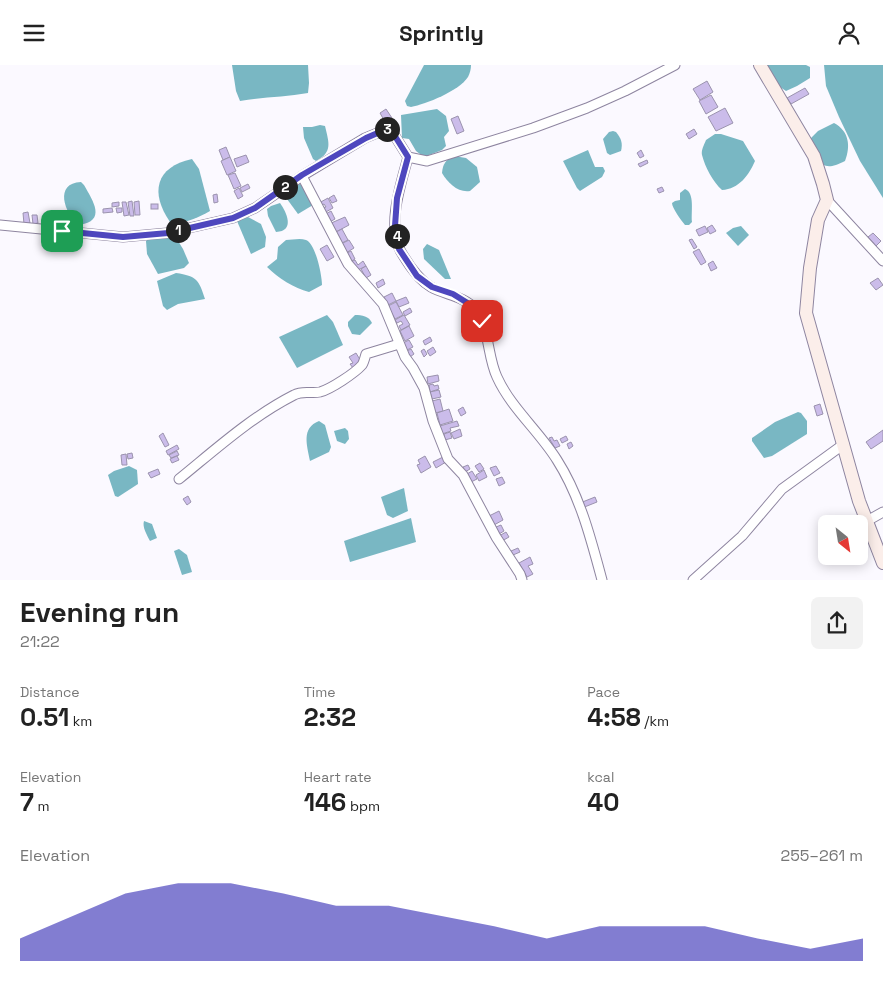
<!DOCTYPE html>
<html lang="en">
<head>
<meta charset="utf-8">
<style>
	:root { --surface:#fff; --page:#f2f2f2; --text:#222; --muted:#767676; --accent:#4e47be }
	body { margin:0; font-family:"Space Grotesk",sans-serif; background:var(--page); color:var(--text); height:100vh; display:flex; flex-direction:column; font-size:19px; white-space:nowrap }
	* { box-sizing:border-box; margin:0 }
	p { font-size:16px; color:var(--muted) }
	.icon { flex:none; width:28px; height:28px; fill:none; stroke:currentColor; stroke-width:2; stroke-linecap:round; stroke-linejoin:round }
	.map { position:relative; height:515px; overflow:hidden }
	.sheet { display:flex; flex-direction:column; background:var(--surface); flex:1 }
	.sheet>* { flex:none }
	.needle { width:32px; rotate:150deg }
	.fabs { position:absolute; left:818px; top:450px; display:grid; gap:10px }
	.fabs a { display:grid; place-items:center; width:50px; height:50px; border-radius:8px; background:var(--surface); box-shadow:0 2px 12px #0003; font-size:25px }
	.pin { position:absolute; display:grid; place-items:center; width:42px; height:42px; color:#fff; margin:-21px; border-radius:10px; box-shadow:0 2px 8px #0006 }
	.km { position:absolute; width:25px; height:25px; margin:-12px; border-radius:50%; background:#222; color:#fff; font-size:14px; line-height:25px; text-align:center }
	.round { display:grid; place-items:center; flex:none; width:52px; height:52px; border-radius:8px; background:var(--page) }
	.summary { display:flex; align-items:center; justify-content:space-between; height:85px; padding:0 20px }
	h1 { font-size:28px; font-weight:800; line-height:38px }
	.stats { display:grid; grid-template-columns:repeat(3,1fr); gap:8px; height:85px; padding:5px 20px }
	.stats div { display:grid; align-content:center }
	.stats b { font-size:25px; font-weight:800 }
	.stats small { font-size:14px; font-weight:400 }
	.stats p { font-size:14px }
	.chart { height:140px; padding:10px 20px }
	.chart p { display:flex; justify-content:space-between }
	.chart svg { width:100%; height:90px; margin-top:5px; fill:var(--accent); opacity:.7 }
	header { display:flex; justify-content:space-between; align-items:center; height:65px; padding:0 20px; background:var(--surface); font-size:22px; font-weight:800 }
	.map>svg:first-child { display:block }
</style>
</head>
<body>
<header><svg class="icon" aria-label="menu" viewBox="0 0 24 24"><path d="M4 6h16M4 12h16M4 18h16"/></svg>Sprintly<svg class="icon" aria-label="person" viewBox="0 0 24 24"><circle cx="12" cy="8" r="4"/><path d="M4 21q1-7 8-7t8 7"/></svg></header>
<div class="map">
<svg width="883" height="515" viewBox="0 0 883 515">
	<rect width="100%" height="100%" fill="#fbf9ff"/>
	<g fill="#79b7c3">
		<path d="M232,0H308L309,18L308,28C285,32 263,32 240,36L236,26Z"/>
		<path d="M424,0H471C471,4 470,8 468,12C459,26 426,39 411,42L407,41L405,36Z"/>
		<polygon points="764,0 806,0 810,2 810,13 797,21 786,26 774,18"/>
		<polygon points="824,0 883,0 883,133 860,96 839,52 826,21"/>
		<polygon points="437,44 446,51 449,66 444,72 446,81 442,85 424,92 416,86 409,74 402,73 401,50"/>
		<path d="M834,58C849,66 851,81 845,96C820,109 820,96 811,76V73L818,66Z"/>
		<path d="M320,60L325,61C329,78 333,87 316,96L313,94L304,73L303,62H312Z"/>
		<path d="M613,66L616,67C621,73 623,78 621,86L610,90L607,88L603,74L609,67Z"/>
		<path d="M715,69H721L743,76L755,96C749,110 739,124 722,125C713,117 705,102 702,90C701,85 704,80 706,75Z"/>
		<polygon points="588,85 595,102 603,102 605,106 602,112 580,126 577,123 563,96"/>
		<path d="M454,91L466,93L477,102L480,117L470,126C458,128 448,118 442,108C443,99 445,95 454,91Z"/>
		<path d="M192,94L199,104L210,146C198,153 184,159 170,157C150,128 155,102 192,94Z"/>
		<path d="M81,117L84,120C93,136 107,156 79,160C64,148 54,118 81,117Z"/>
		<polygon points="299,119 304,120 313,140 298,149 287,134 288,130"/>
		<path d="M685,124C695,128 691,146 692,157L689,160H685C681,155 672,143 672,138L675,136L680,135V128Z"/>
		<path d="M280,138C287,148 295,166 276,167L268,151L267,144L271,141Z"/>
		<polygon points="248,152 261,159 266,172 265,182 251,189 237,156"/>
		<polygon points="741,161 749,170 738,181 726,168 733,163"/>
		<polygon points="157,171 175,171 183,184 189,198 184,203 158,209 147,189 146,176 149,173"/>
		<path d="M286,175C292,175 300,173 306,175C316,179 322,211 322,220L309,227C294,223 278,213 267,202L277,194L278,182Z"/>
		<polygon points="427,179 439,185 451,214 445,214 424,194 423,184"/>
		<path d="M176,208C197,211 199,215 205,234L178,239L167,245L163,241L157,216Z"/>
		<polygon points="327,250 333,257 343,280 297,303 279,272"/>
		<path d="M355,250C362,250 369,251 372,258L360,270L352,269L348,261V257Z"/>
		<polygon points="798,347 801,348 807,356 807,369 772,391 764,393 752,376 752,373 775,357"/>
		<path d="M319,356L325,360L331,382L329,387L310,396C307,380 301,363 319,356Z"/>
		<polygon points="345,363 348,366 349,374 345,379 337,376 334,366"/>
		<polygon points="129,401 137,405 138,419 118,432 115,431 108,410 114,406"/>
		<polygon points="404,423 408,446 393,453 387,450 381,432"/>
		<polygon points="411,453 416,477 350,497 344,476"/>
		<path d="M144,456L152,459L157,473L150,476C147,470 142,462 144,456Z"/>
		<polygon points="179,484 187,490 192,507 182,510 174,486"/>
	</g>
	<g fill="#cbbcea" stroke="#9b93ae">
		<polygon points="707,16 713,27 700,35 693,24"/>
		<polygon points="805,23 809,29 791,39 787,33"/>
		<polygon points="711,30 718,42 706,49 699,36"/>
		<polygon points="725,43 733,58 716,66 708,52"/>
		<polygon points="386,44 392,53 385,57 380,48"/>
		<polygon points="458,51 464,66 457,69 451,54"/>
		<polygon points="694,64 697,69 689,74 686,69"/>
		<polygon points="226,82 230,92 223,95 219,85"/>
		<polygon points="641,85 644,91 640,93 637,88"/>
		<polygon points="246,90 249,97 237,102 234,94"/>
		<polygon points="230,92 236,106 227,110 221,96"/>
		<polygon points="647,95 648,98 640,102 638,99"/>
		<polygon points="235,108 241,121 234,124 228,110"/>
		<polygon points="248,119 250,123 242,127 240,123"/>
		<polygon points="662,122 664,126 659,128 657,124"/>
		<polygon points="239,123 243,131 238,134 234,126"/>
		<polygon points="217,129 218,137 214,138 213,130"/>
		<polygon points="334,130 337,136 332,138 329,133"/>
		<polygon points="328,133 333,143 324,148 322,143 326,142 324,139 320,141 319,138"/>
		<polygon points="132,136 134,151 130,151 128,137"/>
		<polygon points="139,136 140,150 135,150 134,137"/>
		<polygon points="119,137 119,141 112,142 112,138"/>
		<polygon points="122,137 126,137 129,150 124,151"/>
		<rect x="151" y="139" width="7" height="5"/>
		<polygon points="112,143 113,147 103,148 103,144"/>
		<polygon points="116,143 122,143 122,147 117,148"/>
		<polygon points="331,146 335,154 328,158 324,150"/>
		<polygon points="28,147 30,158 24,159 23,148"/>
		<polygon points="32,150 37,150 38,158 33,159"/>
		<polygon points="345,152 349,160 334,168 329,159"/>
		<polygon points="712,160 716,166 710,169 707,163"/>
		<polygon points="705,161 708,167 699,171 696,165"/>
		<polygon points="342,164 348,175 340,179 334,168"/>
		<polygon points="873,168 881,176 876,181 868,172"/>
		<polygon points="692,174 697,182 694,184 689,175"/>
		<polygon points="349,175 354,183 346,188 341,179"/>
		<polygon points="327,180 334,192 327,196 320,184"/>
		<polygon points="699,184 706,197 701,200 693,187"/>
		<polygon points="351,186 355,194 350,197 345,189"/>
		<polygon points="355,195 358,200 363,196 366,201 356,206 351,197"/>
		<polygon points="713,196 717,203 711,206 708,199"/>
		<polygon points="366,201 371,210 366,213 361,204"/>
		<polygon points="878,213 883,220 876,225 870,218"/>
		<polygon points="383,214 385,219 378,223 376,218"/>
		<polygon points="392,228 396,236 388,240 384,232"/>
		<polygon points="406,232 409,238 399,242 396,236"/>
		<polygon points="396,237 403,250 395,254 388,241"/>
		<polygon points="410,243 412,247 405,251 403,247"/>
		<polygon points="404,250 410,260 401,265 399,261 403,259 401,256 397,258 395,255"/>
		<polygon points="409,261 414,271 405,276 400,266"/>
		<polygon points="430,272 432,276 425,280 423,276"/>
		<polygon points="409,275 413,282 407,285 403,278"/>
		<polygon points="433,282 436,287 430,291 427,286"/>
		<polygon points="411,284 414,289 410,292 407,286"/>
		<polygon points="424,284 427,289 424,292 421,286"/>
		<polygon points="356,288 362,298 353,303 350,299 353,298 349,292"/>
		<polygon points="438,310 439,316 428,319 427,312"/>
		<polygon points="433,319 434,321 438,320 439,324 430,327 429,320"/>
		<polygon points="439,325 441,332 432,334 430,327"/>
		<polygon points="440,334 443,346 435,348 432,336"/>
		<polygon points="820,339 823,349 817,351 814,341"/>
		<polygon points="463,342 466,348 461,351 458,345"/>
		<polygon points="449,344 453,356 440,360 437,348"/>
		<polygon points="457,356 459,361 450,363 451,366 442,369 440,361"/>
		<polygon points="460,364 462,371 454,374 451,368"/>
		<polygon points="883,365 883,376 871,384 866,377"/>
		<polygon points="450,367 452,373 445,375 444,369"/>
		<polygon points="163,368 169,380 165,382 159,371"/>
		<polygon points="566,371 568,375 562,378 560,374"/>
		<polygon points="552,372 554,376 557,375 560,381 555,383 549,373"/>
		<polygon points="571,377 573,381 569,384 567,379"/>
		<polygon points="177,380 179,384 168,390 166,386"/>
		<polygon points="177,386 179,390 171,393 169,390"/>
		<polygon points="132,388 133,393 128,394 127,389"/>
		<polygon points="126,389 127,400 122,400 121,390"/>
		<polygon points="177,391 179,395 172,398 170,394"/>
		<polygon points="425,391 431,402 421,408 417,400 420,399 418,395"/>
		<polygon points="443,392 446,397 436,403 433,397"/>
		<polygon points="480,398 484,404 479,407 475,401"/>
		<polygon points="468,400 470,404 465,407 463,402"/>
		<polygon points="496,401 500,408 494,411 490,403"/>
		<polygon points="158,404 160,409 151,413 148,408"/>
		<polygon points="484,405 487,412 479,416 476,410"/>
		<polygon points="472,406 477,414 471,417 467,409"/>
		<polygon points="502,412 505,418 499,421 496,414"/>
		<polygon points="188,431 191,437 187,440 183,434"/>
		<polygon points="595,432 597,437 582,443 580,438"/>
		<polygon points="499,446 503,455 494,460 489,451"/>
		<polygon points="501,460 504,466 499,469 496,462"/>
		<polygon points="506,467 509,472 502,476 499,471"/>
		<polygon points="518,483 520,487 513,490 511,486"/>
		<polygon points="530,492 533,499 528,501 533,509 527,512 519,498"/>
	</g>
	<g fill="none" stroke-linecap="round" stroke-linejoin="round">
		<defs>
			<g id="street">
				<path d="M408,92C401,119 387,159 400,185C403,191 407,196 410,201C416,209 422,217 431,222C445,230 464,231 475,244C490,264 487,291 497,312C511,343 539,366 557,395C580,431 591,474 602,515"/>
				<polyline points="302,111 348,199 383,239 405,292 413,303 424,323 433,356 448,394 463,410 496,472 520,509 522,515"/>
				<polyline points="827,135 883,196"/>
				<polyline points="0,160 123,172 167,168 233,153 255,143 302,111 365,73 387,64 393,68 408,92 427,96 533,63 587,43 625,26 675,0"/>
				<path d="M179,414C216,384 251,352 294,330C303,325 311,329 320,327C331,324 355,308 362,300C364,297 365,292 366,289L399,279"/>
				<polyline points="867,456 883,447"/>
				<polyline points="693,515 742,471 782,424 844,379"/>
			</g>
			<polyline id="secondary" points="760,0 814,91 823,119 827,135 818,155 810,203 806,248 859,436 883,498"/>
		</defs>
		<use href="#street" stroke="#8e85a0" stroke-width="11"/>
		<use href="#secondary" stroke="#8e85a0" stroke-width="14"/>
		<use href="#street" stroke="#fff" stroke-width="9"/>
		<use href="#secondary" stroke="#fbeeea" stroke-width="12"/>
	</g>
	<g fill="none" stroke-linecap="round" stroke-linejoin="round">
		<defs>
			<polyline id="route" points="62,166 123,172 168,168 233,153 255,143 302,110 366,73 387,64 393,68 408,92 397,133 395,161 399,184 417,211 432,222 453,229 474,242 482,256"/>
		</defs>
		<use href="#route" stroke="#fff" stroke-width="10"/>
		<use href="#route" stroke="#4e47be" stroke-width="6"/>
	</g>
</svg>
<div class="fabs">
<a><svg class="needle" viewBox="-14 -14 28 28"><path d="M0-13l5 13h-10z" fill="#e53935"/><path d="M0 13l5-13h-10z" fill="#767676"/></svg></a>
</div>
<div class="pin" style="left:62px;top:166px;background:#1e9e55"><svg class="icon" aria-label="arrive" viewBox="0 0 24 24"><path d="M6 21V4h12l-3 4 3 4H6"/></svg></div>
<div class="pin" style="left:482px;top:256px;background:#d93025"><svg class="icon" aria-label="check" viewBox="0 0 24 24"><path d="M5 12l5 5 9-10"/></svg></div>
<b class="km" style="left:178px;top:165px">1</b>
<b class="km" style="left:285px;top:122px">2</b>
<b class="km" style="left:387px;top:64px">3</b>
<b class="km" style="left:397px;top:171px">4</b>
</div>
<section class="sheet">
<div class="summary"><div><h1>Evening run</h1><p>21:22</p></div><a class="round"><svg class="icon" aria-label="share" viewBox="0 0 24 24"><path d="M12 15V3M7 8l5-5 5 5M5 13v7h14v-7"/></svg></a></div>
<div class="stats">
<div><p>Distance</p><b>0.51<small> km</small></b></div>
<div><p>Time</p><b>2:32</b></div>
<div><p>Pace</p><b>4:58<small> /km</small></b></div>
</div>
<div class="stats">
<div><p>Elevation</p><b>7<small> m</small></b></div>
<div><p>Heart rate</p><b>146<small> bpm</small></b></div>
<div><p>kcal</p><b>40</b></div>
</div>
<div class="chart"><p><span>Elevation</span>255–261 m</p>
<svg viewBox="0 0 160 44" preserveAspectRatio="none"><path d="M0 44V33L10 22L20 11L30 6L40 6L50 11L60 17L70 17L80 22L90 27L100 33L110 27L120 27L130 27L140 33L150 38L160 33V44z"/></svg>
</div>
</section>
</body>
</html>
